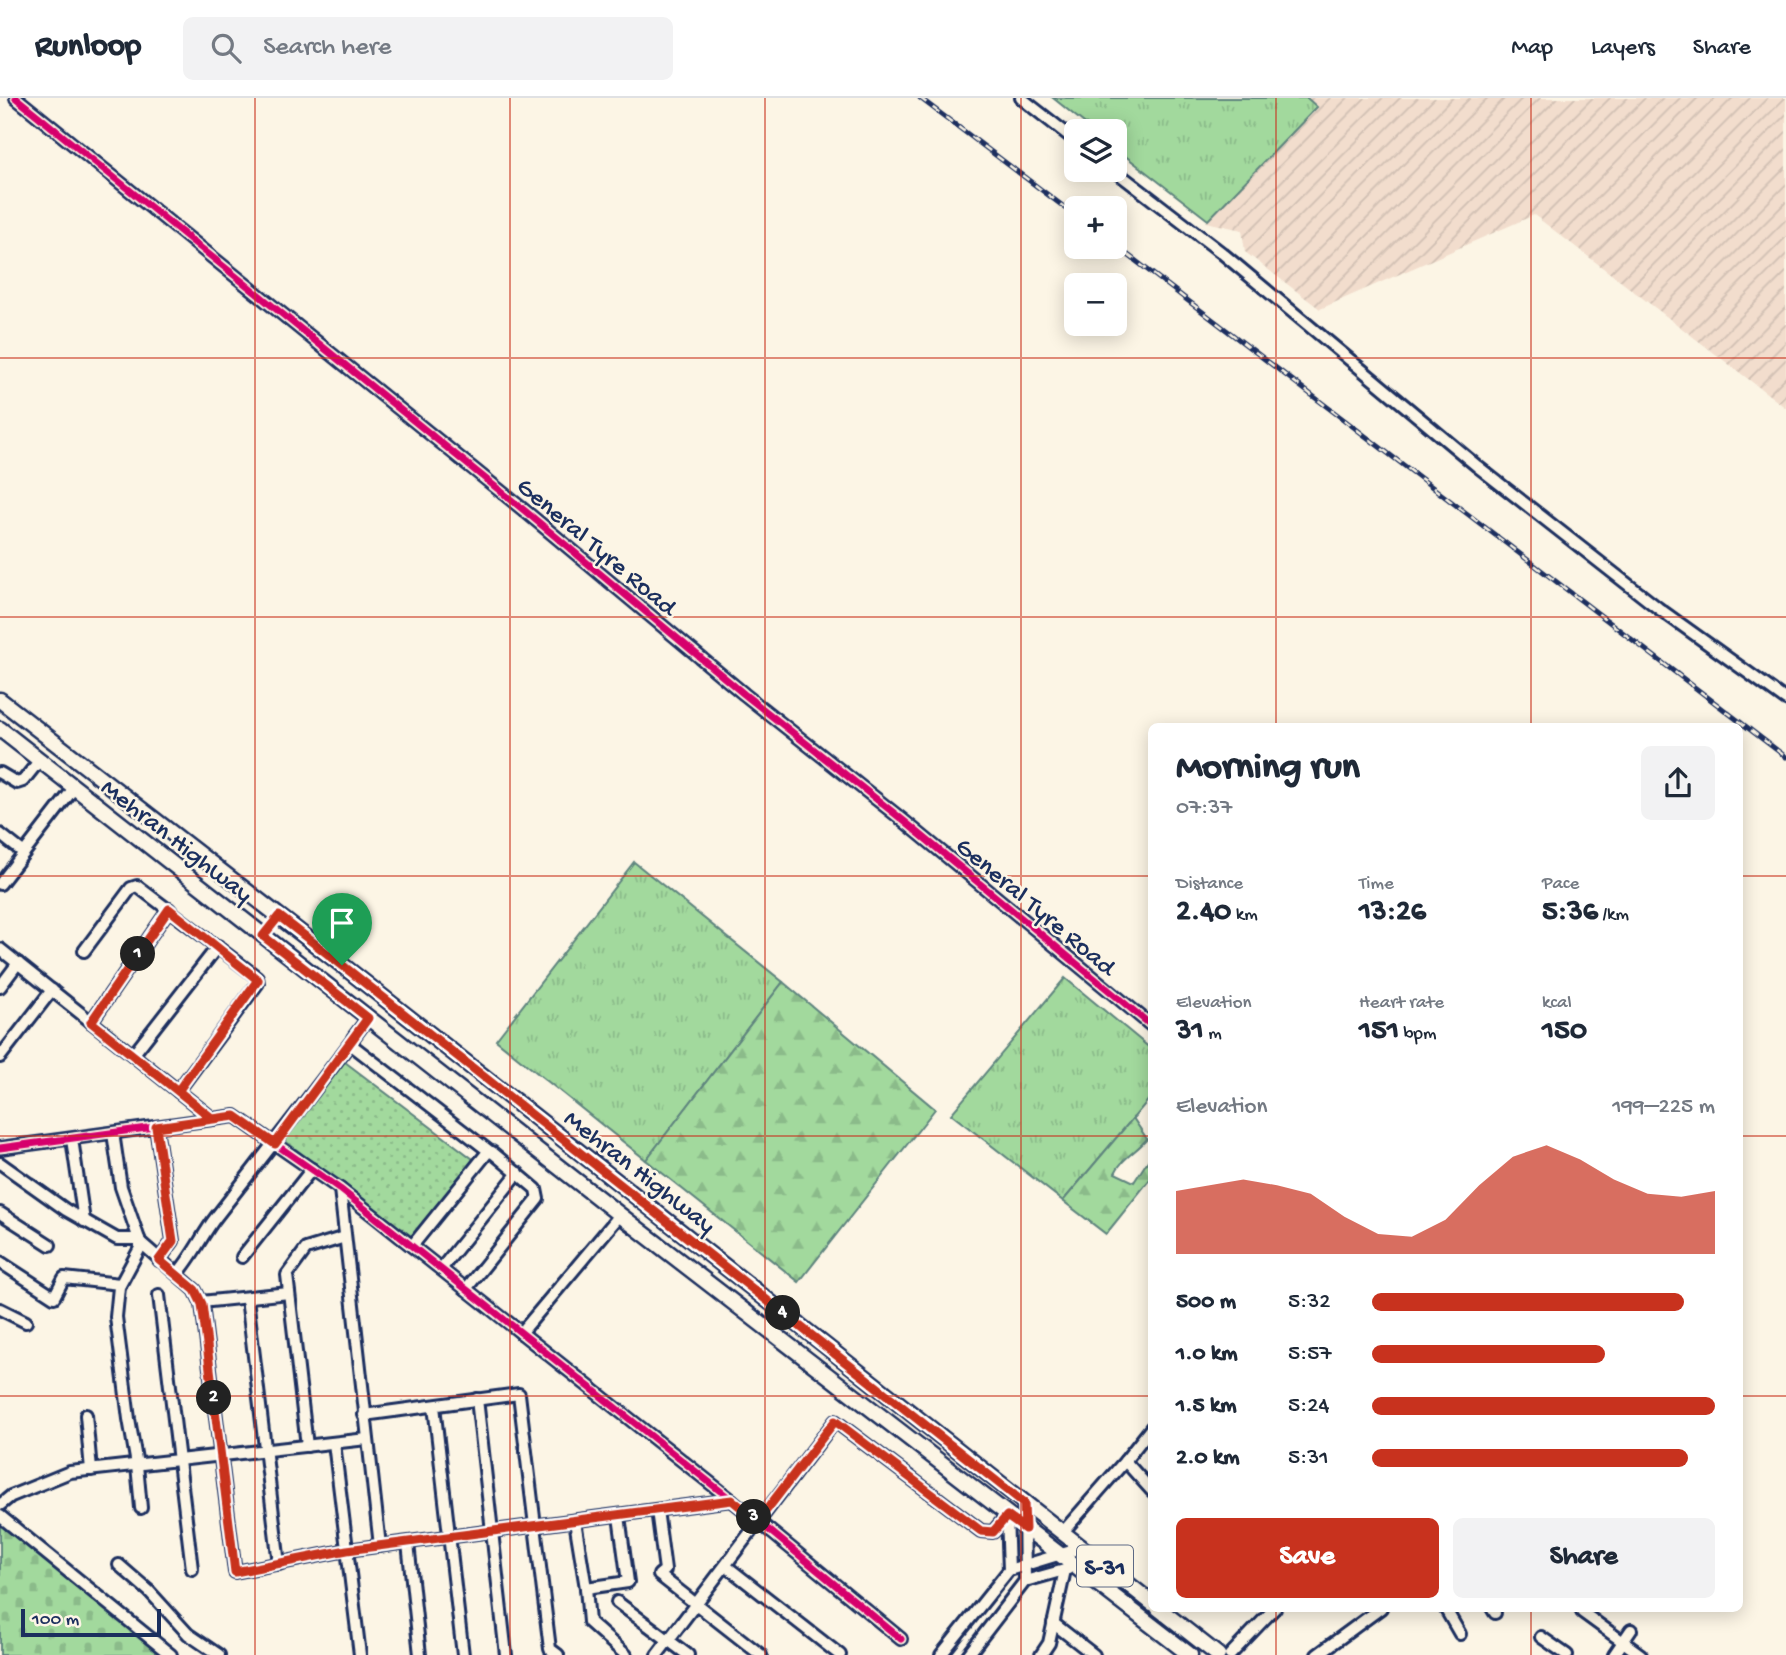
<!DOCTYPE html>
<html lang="en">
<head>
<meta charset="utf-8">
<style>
	:root { --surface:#fff; --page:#f2f2f3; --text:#1f2937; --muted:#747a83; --line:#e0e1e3; --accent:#c8321e }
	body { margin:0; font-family:"Gochi Hand",sans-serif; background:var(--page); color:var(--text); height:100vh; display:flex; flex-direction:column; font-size:26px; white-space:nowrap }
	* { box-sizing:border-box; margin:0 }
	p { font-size:23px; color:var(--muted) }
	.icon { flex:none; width:38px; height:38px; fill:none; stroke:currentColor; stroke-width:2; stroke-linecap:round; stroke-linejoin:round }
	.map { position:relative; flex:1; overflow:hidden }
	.sheet { position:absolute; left:1148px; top:625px; width:595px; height:889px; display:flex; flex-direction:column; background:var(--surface); border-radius:10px; box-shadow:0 4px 18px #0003 }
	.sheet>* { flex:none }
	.fabs { position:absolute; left:1064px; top:21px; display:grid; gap:14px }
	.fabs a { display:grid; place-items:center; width:63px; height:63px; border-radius:10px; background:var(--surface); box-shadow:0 4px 18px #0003; font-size:35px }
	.scale { position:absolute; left:21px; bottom:18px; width:140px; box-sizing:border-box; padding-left:7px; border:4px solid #1b2f5e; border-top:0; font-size:19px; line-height:24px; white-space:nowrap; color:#1b2f5e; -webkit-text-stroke:5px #fcf5e5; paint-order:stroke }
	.pin { position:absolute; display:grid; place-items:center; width:60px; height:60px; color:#fff; margin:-72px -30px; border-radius:50% 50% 50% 0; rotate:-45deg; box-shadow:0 0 7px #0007 }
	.pin .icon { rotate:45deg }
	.km { position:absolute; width:35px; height:35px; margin:-18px; border-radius:50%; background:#222; color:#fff; font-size:19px; line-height:35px; text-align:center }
	.round { display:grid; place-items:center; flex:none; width:74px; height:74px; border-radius:10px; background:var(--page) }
	.headline { display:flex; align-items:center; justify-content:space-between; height:119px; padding:0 28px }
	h1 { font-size:38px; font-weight:800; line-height:52px }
	.stats { display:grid; grid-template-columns:repeat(3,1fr); gap:10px; height:119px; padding:7px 28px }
	.stats div { display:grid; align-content:center }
	.stats b { font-size:30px; font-weight:800 }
	.stats small { font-size:19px; font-weight:400 }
	.stats p { font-size:19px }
	.chart { height:196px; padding:14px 28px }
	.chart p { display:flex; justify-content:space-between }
	.chart svg { width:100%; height:126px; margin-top:7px; fill:var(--accent); opacity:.7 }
	.primary-button { display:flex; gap:14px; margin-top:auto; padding:14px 28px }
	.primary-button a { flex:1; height:80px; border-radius:10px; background:var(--accent); color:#fff; font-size:28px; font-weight:800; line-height:80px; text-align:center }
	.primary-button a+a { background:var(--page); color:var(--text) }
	ul { padding:0 28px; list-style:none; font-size:23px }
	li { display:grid; grid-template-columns:112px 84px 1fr; align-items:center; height:52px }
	li i { height:18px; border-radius:9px; background:var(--accent) }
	header { display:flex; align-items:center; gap:42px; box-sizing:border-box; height:98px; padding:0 35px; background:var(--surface); border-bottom:2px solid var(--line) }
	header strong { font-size:33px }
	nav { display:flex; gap:38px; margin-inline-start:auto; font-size:24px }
	.search { width:490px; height:63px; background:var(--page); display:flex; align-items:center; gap:18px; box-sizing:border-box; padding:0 24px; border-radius:10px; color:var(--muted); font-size:26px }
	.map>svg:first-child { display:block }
</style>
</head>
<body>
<header>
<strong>Runloop</strong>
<div class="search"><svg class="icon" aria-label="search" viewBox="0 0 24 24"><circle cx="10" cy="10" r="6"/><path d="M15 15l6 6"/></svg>Search here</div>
<nav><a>Map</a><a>Layers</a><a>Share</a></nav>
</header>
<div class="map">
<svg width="1786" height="1557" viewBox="0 0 1786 1557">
	<defs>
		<pattern id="industrial-furrows" width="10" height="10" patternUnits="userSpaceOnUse" patternTransform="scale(1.75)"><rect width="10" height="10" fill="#f2ddcd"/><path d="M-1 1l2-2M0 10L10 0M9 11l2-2" fill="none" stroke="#cfbeb2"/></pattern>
		<pattern id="grass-tufts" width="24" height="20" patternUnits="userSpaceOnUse" patternTransform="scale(1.75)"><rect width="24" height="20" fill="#a2d99d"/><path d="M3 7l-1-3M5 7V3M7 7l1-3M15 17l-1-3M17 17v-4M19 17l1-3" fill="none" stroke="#8bbb8a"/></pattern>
		<pattern id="forest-firs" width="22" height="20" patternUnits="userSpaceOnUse" patternTransform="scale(1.75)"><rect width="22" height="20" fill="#a2d99d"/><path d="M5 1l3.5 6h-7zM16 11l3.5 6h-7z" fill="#8bbb8a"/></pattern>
		<pattern id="cemetery-stones" width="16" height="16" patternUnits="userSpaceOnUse" patternTransform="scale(1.75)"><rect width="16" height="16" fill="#a2d99d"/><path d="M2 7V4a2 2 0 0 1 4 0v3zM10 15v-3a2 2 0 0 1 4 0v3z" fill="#8bbb8a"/></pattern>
		<pattern id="park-dots" width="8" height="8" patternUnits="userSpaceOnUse" patternTransform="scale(1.75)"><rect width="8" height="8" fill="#a2d99d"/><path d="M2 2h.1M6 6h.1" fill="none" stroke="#8bbb8a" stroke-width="1.8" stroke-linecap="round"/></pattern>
	</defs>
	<rect width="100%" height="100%" fill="#fcf5e5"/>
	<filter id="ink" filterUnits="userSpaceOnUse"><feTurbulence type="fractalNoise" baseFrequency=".0143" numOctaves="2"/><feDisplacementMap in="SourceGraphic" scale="14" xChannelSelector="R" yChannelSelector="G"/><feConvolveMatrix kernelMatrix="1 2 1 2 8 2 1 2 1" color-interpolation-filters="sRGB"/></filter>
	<g filter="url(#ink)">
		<polygon fill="url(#industrial-furrows)" points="1307,0 1786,0 1786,310 1534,117 1320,211 1245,154 1242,132 1206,124 1317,9"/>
		<g fill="url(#grass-tufts)" stroke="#5e847e" stroke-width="2">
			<polygon points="1053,0 1307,0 1317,9 1208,122 1115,50 1115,33 1094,33"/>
			<polygon points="634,764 783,884 646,1062 496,942"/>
			<polygon points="1065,880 1151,951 1151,999 1063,1103 951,1016"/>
		</g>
		<g fill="url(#forest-firs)" stroke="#5e847e" stroke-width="2">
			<polygon points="783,884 935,1011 799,1184 646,1062"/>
			<path d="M1133,1020L1147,1041C1136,1054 1122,1060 1115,1075L1134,1084L1149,1061L1151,1063V1080L1106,1136L1063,1103Z"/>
		</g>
		<polygon fill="url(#cemetery-stones)" stroke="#5e847e" stroke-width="2" points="0,1427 65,1477 64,1479 165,1557 0,1557"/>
		<polygon fill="url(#park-dots)" stroke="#5e847e" stroke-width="2" points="341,961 473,1061 414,1140 281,1040"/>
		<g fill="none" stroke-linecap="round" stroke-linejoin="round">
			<defs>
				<g id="minor">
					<polyline points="16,0 525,413 744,596 904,723 1152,928"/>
					<polyline points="1021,0 1076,43"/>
					<polyline points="1114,72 1222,155 1477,368 1658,510 1786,602"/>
					<polyline points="0,675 17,685 23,683 39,663"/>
					<polyline points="0,736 24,755"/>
					<polyline points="0,786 74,690"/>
					<polyline points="0,851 213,1021"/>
					<polyline points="84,853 131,790 137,788 257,879 258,885 178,993"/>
					<polyline points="0,889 18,865"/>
					<polyline points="368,920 353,940 353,948 489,1053"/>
					<polyline points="91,924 169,811"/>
					<polyline points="133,957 218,848"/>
					<polyline points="0,959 52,892"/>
					<polyline points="156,1029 173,1143 159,1162"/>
					<polyline points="113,1035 121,1089 140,1144 140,1150 119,1189 116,1219 129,1321 137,1367 141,1410"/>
					<polyline points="72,1041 84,1123"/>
					<polyline points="0,1050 235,1018 340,1091 758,1423 901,1541"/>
					<polyline points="0,1065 66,1112 117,1141 139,1141"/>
					<polyline points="340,1091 380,1448"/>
					<polyline points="0,1115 50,1147"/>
					<polyline points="140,1144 195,1192 202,1206 235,1474 347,1452 732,1402"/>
					<polyline points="412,1148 487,1055 492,1054 536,1091 538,1101 466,1191"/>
					<polyline points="242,1159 312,1071"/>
					<polyline points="0,1164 54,1199 64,1180 120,1186"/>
					<polyline points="441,1171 518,1075"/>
					<path d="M177,1176C192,1160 202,1137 216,1119C261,1061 307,1003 351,944"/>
					<polyline points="159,1197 192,1471"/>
					<polyline points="247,1200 279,1466"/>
					<polyline points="201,1204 289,1195"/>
					<polyline points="0,1211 26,1224"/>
					<polyline points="521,1235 620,1117"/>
					<polyline points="477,1301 506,1557"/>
					<polyline points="434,1308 463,1557"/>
					<polyline points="86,1317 91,1372"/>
					<polyline points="364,1317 519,1296 550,1551 558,1557"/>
					<polyline points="334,1345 360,1557"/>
					<polyline points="307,1348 287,1177 306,1151 345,1139"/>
					<polyline points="1125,1363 1152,1393"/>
					<polyline points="0,1407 11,1398 70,1374 367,1341"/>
					<polyline points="657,1412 665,1472 659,1477 761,1557"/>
					<polyline points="1007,1417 1009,1472"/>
					<polyline points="0,1418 171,1557"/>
					<polyline points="575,1423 586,1490 589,1524 626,1557"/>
					<polyline points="1062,1435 1125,1363 1152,1329"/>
					<polyline points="408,1445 420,1557"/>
					<polyline points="119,1467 149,1493 188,1536 219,1557"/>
					<polyline points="726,1468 840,1557"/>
					<polyline points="1025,1483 1068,1471"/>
					<polyline points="586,1490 628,1484 619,1418"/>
					<polyline points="617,1504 688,1557"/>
					<polyline points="1445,1510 1460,1536"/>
					<polyline points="1492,1510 1495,1515"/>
					<polyline points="1582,1514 1641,1557"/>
					<polyline points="1053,1525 1094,1557"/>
					<polyline points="1541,1539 1567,1557"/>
					<polyline points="657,1557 835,1323 981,1433 993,1434 1007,1417"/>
					<polyline points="941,1557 1009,1472 1081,1450"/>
					<polyline points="968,1557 1025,1483 1024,1404"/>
					<polyline points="1041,1557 1049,1545 1065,1472"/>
					<polyline points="1230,1557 1275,1510"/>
					<polyline points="1317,1557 1381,1510"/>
					<polyline points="1614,1557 1631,1532"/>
				</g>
				<g id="major">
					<polyline points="0,602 342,867 1152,1505"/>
					<polyline points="0,631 620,1117 1190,1557"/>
					<polyline points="1158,1510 1218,1557"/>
				</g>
			</defs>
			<use href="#minor" stroke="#1b2f5e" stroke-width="16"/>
			<use href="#major" stroke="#1b2f5e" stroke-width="19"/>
			<use href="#minor" stroke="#fcf5e5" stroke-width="10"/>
			<use href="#major" stroke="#fcf5e5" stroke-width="14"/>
			<defs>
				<g id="rail">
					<polyline points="920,0 1076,118"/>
					<polyline points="1115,147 1786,659"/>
				</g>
			</defs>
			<use href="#rail" stroke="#1b2f5e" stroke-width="5"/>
			<use href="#rail" stroke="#fcf5e5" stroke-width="2.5" stroke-dasharray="8" stroke-linecap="butt"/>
			<defs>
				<g id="cycleway">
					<polyline points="16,0 525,413 744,596 904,723 1152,928"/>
					<polyline points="0,1050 235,1018 340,1091 758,1423 901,1541"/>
				</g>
			</defs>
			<use href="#cycleway" stroke="#fcf5e5" stroke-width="11"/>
			<use href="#cycleway" stroke="#d6006c" stroke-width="7"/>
		</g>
	</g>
	<g fill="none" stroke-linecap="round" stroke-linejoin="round" filter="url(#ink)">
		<defs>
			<polyline id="route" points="342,867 279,818 263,838 368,920 275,1046 235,1018 213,1021 91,924 169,811 258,882 178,993 213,1021 156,1029 173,1143 159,1162 195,1192 202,1206 235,1474 347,1452 732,1402 758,1423 835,1323 981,1433 993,1434 1007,1418 1025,1431 1024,1405 342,867"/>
		</defs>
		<use href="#route" stroke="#fff" stroke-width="14"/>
		<use href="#route" stroke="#c8321e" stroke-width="9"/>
	</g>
	<path fill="none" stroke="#c8321e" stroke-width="2" stroke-opacity="0.55" d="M255,0V1557M510,0V1557M765,0V1557M1021,0V1557M1276,0V628M1531,0V628M0,260H1786M0,519H1786M0,778H1152M1740,778H1786M0,1038H1152M1740,1038H1786M0,1298H1152M1740,1298H1786M1276,1510V1557M1531,1510V1557"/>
	<g text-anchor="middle" stroke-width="5" stroke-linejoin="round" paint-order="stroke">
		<rect fill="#fcf5e5" stroke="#5e6a86" stroke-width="2" x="1077" y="1447.5" width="56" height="41" rx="5"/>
		<g font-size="24" font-weight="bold" fill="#1b2f5e">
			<text x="1105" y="1476">S-31</text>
		</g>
		<g font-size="26" fill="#1b2f5e" stroke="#fcf5e5">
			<text transform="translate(598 447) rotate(40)" y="9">General Tyre Road</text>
			<text transform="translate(178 741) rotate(38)" y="9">Mehran Highway</text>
			<text transform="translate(1037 807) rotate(40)" y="9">General Tyre Road</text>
			<text transform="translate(641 1072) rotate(38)" y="9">Mehran Highway</text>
		</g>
	</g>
</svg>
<div class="fabs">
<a><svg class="icon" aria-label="layers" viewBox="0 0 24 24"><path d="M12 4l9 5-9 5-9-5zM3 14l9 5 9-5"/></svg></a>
<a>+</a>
<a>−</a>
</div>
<div class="scale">100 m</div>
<div class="pin" style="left:342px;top:867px;background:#1e9e55"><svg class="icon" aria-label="arrive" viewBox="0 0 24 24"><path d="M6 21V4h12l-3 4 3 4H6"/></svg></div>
<b class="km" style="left:138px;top:856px">1</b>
<b class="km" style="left:214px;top:1300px">2</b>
<b class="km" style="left:754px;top:1419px">3</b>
<b class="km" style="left:783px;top:1215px">4</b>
<section class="sheet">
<div class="headline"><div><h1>Morning run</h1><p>07:37</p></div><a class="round"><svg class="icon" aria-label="share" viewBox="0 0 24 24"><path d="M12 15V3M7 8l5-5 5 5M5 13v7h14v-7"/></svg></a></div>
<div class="stats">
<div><p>Distance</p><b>2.40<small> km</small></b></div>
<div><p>Time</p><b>13:26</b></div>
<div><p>Pace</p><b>5:36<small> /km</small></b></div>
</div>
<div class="stats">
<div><p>Elevation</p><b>31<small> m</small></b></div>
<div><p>Heart rate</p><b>151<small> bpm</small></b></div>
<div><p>kcal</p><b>150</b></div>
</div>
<div class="chart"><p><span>Elevation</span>199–225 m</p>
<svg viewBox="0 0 160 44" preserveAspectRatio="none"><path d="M0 44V22L10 20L20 18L30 20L40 23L50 31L60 37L70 38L80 32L90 20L100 10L110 6L120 11L130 18L140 23L150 24L160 22V44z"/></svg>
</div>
<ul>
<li><b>500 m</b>5:32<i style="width:91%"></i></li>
<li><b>1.0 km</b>5:57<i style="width:68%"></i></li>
<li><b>1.5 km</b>5:24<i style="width:100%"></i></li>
<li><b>2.0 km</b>5:31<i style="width:92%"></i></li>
</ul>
<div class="primary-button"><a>Save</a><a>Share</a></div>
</section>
</div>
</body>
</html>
